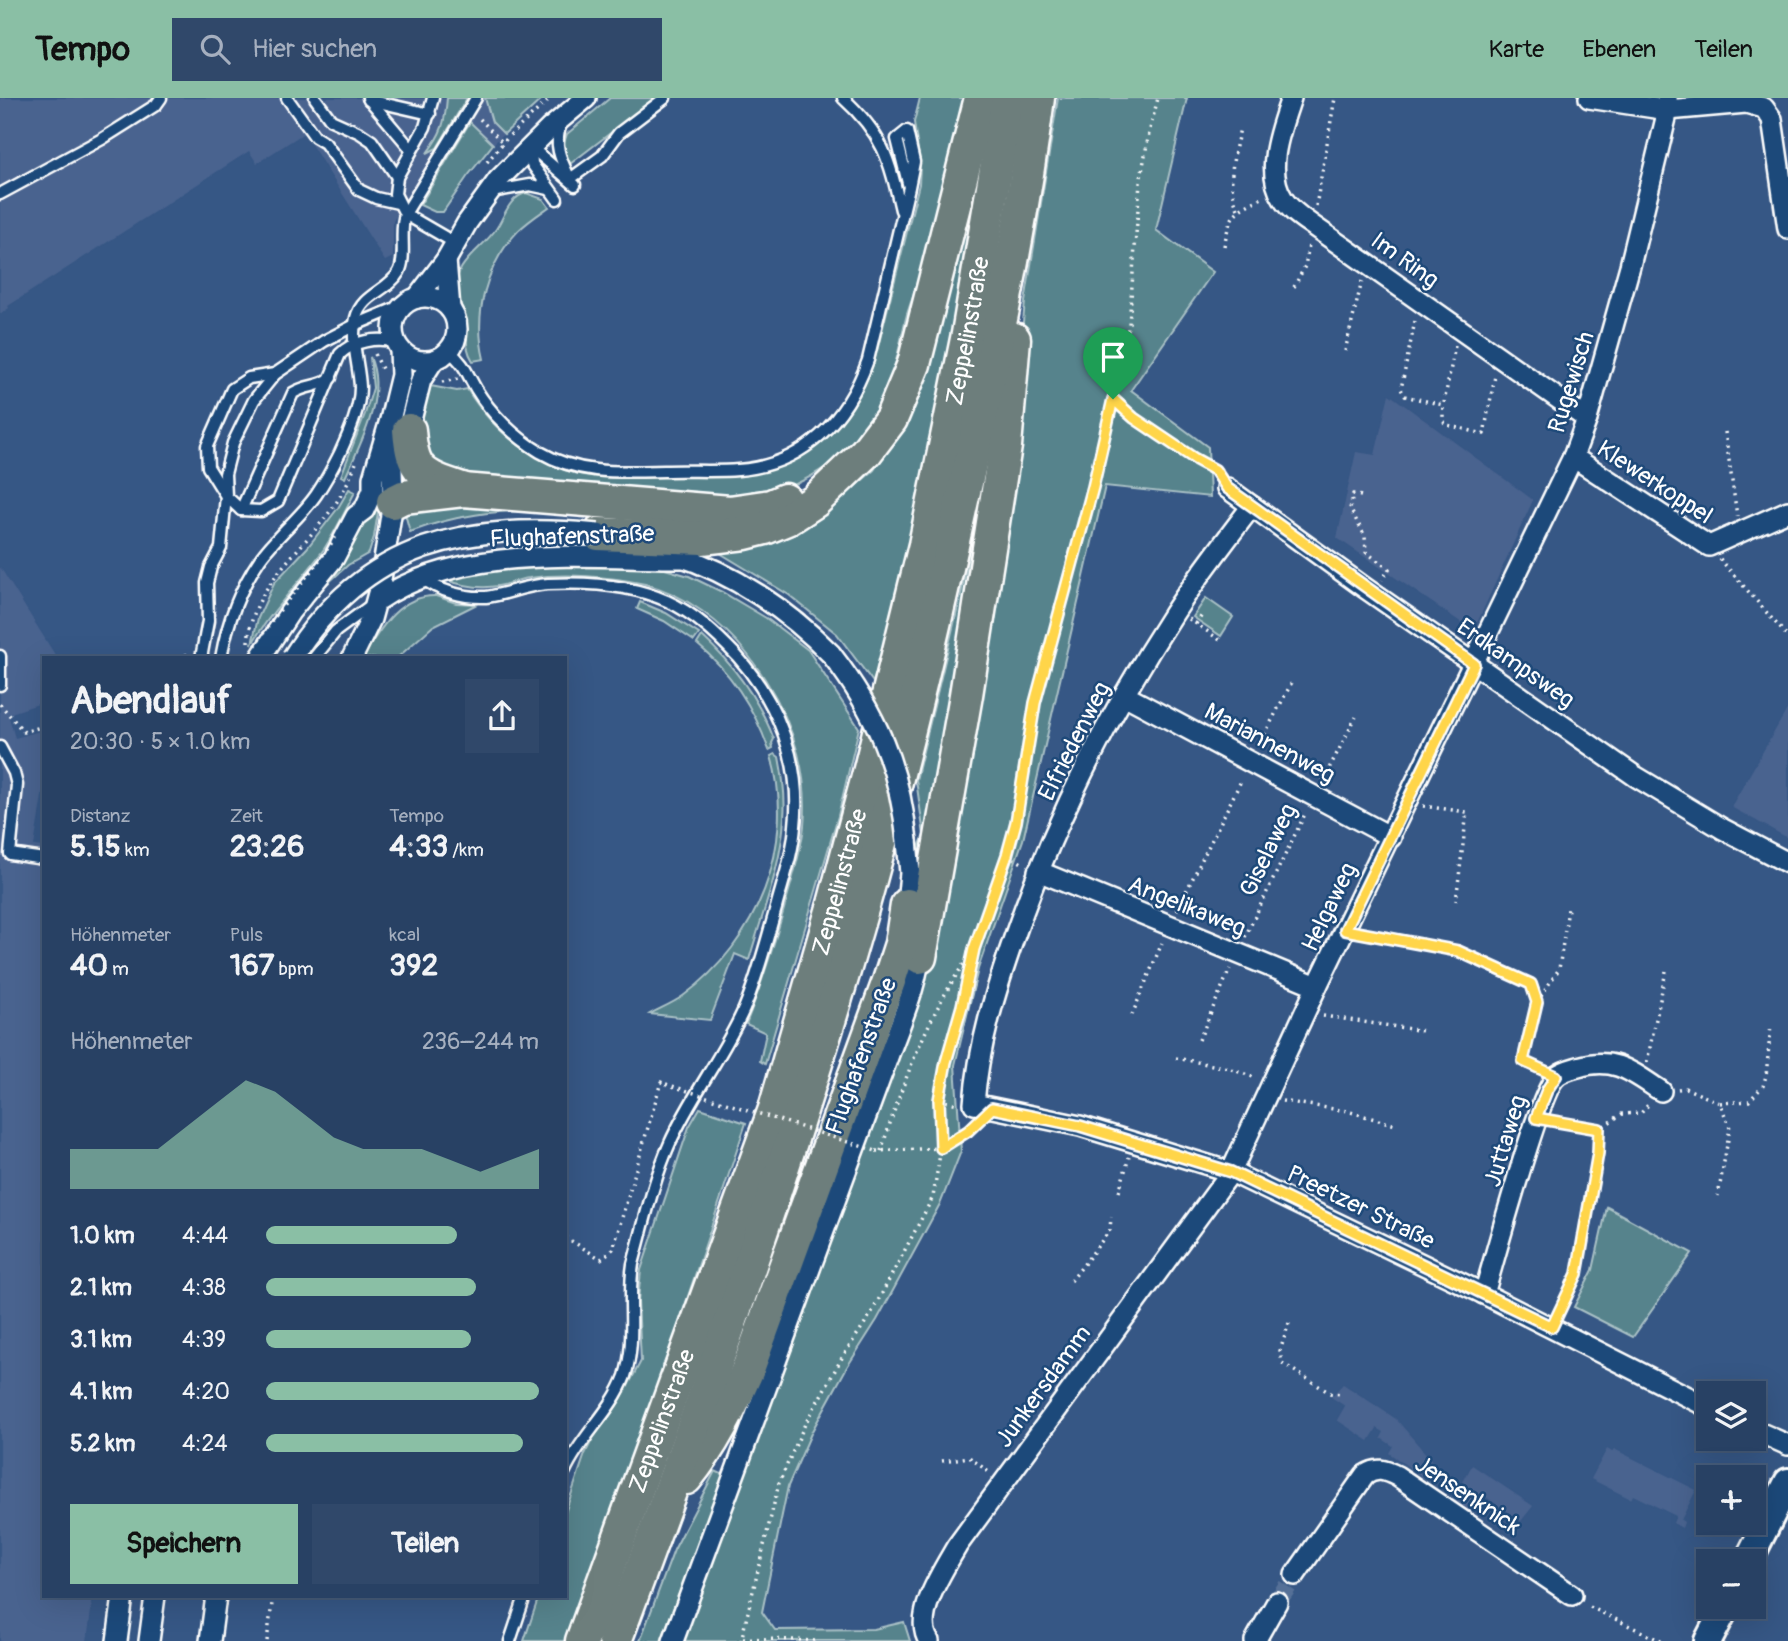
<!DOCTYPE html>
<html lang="de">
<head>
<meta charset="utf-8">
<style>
	:root { --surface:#284164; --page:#30486a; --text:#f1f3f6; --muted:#a5afbf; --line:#445a78; --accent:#8abfa5 }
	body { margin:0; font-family:Pangolin,sans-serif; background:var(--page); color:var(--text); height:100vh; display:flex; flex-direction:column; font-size:26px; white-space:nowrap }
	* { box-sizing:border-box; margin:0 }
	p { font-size:23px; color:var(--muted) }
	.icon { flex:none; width:38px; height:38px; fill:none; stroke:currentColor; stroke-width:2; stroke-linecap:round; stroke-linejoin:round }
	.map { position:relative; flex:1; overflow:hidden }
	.sheet { position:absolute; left:42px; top:558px; width:525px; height:942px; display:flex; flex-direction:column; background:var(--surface); border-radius:0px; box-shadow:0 7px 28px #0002,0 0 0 2px var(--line) }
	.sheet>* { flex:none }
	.controls { position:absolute; left:1696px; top:1283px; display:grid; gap:14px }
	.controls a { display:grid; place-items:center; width:70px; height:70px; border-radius:0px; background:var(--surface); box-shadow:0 7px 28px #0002,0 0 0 2px var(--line); font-size:35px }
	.pin { position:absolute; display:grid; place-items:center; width:60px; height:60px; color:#fff; margin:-72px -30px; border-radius:50% 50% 50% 0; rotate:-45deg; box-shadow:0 0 7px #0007 }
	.pin .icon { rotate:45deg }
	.round { display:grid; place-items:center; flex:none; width:74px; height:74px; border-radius:0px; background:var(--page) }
	.headline { display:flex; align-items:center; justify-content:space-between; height:119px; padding:0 28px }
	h1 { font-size:38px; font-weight:800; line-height:52px }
	.stats { display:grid; grid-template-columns:repeat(3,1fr); gap:10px; height:119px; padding:7px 28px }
	.stats div { display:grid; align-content:center }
	.stats b { font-size:30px; font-weight:800 }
	.stats small { font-size:19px; font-weight:400 }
	.stats p { font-size:19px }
	.chart { height:196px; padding:14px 28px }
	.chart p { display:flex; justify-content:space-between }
	.chart svg { width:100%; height:126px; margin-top:7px; fill:var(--accent); opacity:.7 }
	.cta { display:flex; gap:14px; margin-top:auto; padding:14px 28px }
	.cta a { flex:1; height:80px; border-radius:0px; background:var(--accent); color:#111; font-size:28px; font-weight:800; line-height:80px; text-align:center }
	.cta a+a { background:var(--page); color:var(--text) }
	ul { padding:0 28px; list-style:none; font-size:23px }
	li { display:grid; grid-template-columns:112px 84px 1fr; align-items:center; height:52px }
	li i { height:18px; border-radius:9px; background:var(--accent) }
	header { display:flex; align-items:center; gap:42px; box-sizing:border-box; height:98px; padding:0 35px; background:var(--accent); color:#111 }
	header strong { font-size:33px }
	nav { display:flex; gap:38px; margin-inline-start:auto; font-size:24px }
	.search { width:490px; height:63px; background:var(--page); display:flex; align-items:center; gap:18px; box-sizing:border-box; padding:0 24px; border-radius:0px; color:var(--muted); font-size:26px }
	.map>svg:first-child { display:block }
</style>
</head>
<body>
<header>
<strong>Tempo</strong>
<div class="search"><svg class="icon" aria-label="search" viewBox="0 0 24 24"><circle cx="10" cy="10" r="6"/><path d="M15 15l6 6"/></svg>Hier suchen</div>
<nav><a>Karte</a><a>Ebenen</a><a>Teilen</a></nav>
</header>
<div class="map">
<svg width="1788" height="1543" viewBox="0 0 1788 1543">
	<rect width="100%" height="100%" fill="#365785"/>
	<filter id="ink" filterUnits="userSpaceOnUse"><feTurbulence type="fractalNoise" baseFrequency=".0143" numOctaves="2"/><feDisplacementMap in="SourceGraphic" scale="14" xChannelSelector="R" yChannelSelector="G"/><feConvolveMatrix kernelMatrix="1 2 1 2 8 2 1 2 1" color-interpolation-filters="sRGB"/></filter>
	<g filter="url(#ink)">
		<g fill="#4a638f">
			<polygon points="0,0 543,0 493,46 467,79 443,114 435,114 407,100 393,123 393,159 385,163 304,35 257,65 249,53 8,208 9,210 0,216"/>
			<polygon points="1389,296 1533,402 1478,523 1465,527 1337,440 1356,354 1375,357"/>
			<polygon points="0,469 57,560 44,560 44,604 8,616 15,640 44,632 44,685 34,748 44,749 44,1498 93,1498 87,1543 0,1543"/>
			<polygon points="1788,610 1788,740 1731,709"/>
			<polygon points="1343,1286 1396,1321 1438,1370 1424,1380 1389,1355 1393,1348 1381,1340 1384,1334 1377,1330 1369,1343 1337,1322 1345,1308 1331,1299"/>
			<polygon points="1607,1351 1612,1354 1614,1351 1696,1392 1681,1422 1684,1424 1682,1430 1673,1425 1676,1418 1633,1397 1631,1401 1591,1381"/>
			<polygon points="1472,1367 1533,1408 1521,1423 1483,1397 1467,1418 1451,1407"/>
		</g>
		<g fill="#56838c" stroke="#aac1c6" stroke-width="2">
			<path d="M447,0H467L437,50L427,55C442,35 445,25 447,0Z"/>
			<polygon points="485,0 543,0 504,36 492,24"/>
			<polygon points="610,0 656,0 570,66 562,51 567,36"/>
			<path d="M920,0H970L925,172C918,186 912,200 907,216C900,242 897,269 886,294C862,354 806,391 744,402L459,379L430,368L416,337L425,287L457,293L467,291C489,327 521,354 559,370C597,385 641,379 681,378C706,378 732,379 756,374C779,369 805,358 823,343C850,320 865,290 876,257L919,86L920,67L914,24Z"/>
			<polygon points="1058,0 1187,0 1156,132 1213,174 1131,292 1208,349 1210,399 1105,388 1023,742 978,871 955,967 961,1053 941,1104 877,1222 847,1269 812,1333 788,1388 762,1514 775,1532 874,1531 904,1524 910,1543 682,1543 914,906 1019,264 1025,204"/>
			<polygon points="988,10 994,17 906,484 873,584 837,536 789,497 715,452 830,410 874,372 914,307 929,261"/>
			<polygon points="470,24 493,46 467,79 443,114 435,114 420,107"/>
			<path d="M526,95L543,101L549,109C539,116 527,124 518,133C486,167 473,215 484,261L473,263C463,247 469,240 466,222C464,214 457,206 456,198C452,164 480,154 496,131C505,118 508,100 526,95Z"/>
			<path d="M370,259C387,298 361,344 345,380L341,378L365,316L373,290Z"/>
			<polygon points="992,347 922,797 919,749 924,737 916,682 959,505"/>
			<path d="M349,391L355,394C345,413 336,433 324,451C301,484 272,511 252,546L258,520L274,485L307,450L338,410Z"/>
			<path d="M373,401L380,402L374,439L369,455L348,467L316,496C340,464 358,438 373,401Z"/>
			<path d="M421,403L543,413C496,412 455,417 410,434L404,412Z"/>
			<path d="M542,466L651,467L689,478L722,494L766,520L808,552L859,630L838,718L765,966L760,963L766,935L746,926C761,888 773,850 784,811C791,784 801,756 804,728C810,665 786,606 748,557C723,525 685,496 645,486C609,478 565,475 529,480C519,481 509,486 498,488C480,491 463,488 446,482L470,474Z"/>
			<path d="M436,498L456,505L477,506L433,528L397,560H362C380,531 399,497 436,498Z"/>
			<polygon points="1206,500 1233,519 1221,538 1193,519"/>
			<polygon points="640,504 666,515 699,536 694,543 664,523 637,511"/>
			<path d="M702,538C735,568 758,600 774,641L772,645L773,650L769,652C754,610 731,574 697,546Z"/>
			<path d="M775,656L779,659C783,679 786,698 784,719C782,767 762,816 749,862L735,856L710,922L650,916C661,910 673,905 683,898C757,844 797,747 771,658Z"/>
			<path d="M700,1010L746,1025C688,1198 631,1371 570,1543H524L539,1498H565V1415L585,1356L593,1340L620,1303L641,1263L638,1203L641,1172L689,1029Z"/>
			<polygon points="1607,1109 1692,1155 1633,1239 1574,1209 1593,1172"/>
			<polygon points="715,1373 724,1377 661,1543 640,1543 674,1452"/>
		</g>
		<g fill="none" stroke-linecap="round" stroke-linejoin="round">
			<polyline stroke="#547097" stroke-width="19" stroke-dasharray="19 10" stroke-linecap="butt" points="1277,1504 1295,1477"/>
			<defs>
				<g id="service">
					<polyline points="287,0 315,39 325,45 359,92 376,100 398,105"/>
					<polyline points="315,0 331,22 360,35 372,43 397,79"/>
					<polyline points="368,0 411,51"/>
					<polyline points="433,0 425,29 397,79 395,96 405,116 455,145"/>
					<path d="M843,0C883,36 889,61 901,112"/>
					<polyline points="369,2 430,16"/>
					<path d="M561,26C553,47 561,62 570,81"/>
					<polyline points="531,49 532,66 557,101"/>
					<polyline points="531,49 575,87"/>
					<polyline points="570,81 602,58 619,35 665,0"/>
					<polyline points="491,94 530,87 549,91"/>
					<polyline points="0,96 102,41 156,7 161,0"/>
					<path d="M395,244C377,239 353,243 340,256L278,403L261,413L241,412L226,398L225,376L233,345L254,302L275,276L324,243L355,227L403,207"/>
					<path d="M449,253C465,266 466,274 476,291C491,316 515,339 540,354C579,377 620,374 664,373C689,372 714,374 738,372C805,367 847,321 868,262L909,89L914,64L907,33L897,41L909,89"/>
					<path d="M241,412L293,295C308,286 317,290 331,280"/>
					<path d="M422,480C439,493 463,500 486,499C505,497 525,487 548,486C586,484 632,487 667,503C694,515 717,537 737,558C778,604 802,666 795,728C793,756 783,783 776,810C766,844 758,878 744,911C723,958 691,998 670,1045C653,1083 644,1126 633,1166C627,1203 637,1241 625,1278C612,1313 581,1338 565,1373"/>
					<polyline points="0,558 0,587"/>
					<polyline points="201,560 208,523 207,485 211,469 221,450 226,398 208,369 207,348 232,291 249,280 275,276"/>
					<path d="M221,560C227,526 240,490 260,461C276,438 300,420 316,397C325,384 333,369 340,355C349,335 360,311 360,289C359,266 350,243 356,220C362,196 388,193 399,174C407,159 399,134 405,116L476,0"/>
					<polyline points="314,560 336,533 374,505"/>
					<polyline points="0,649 14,675 17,687 10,756 44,761"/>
					<polyline points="510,1543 525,1498"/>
				</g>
				<g id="minor">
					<path d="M1291,0C1281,30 1264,72 1283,101C1290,112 1302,120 1312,127L1587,321"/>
					<polyline points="1589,0 1668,12 1746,5 1764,10 1772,21 1788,131"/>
					<polyline points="446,162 450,211"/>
					<circle cx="425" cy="231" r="32"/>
					<polyline points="417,200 446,162 467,125 498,82 550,30 586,0"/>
					<polyline points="406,342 421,282 433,263"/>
					<polyline points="1573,359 1709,448 1788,413"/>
					<polyline points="1227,390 1365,490 1635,678 1723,731 1788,765"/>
					<path d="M1252,408C1225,443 1198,478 1174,515C1109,615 1054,724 1015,837C996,891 978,949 974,1006L1080,1028L1231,1074L1484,1196L1708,1309"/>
					<path d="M674,456C733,475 788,512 831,556"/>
					<path d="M377,503C463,445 586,460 684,460"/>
					<polyline points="260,560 290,514 334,460 356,418 364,412 373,392 373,380 390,322 401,277 400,252"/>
					<polyline points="352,560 371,521 380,488 393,404 391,337"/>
					<polyline points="1124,597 1391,739"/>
					<polyline points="907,743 910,775 907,807 909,815"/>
					<polyline points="1038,773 1317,888"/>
					<path d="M1484,1196C1494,1163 1540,989 1558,977C1563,973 1571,971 1578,969C1615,958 1632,974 1661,993"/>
					<polyline points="1754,1332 1788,1347"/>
					<path d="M1295,1477L1365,1377C1377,1369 1385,1372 1397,1378L1572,1497"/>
					<polyline points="117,1543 123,1498"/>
					<polyline points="149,1543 155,1498"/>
					<polyline points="210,1543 216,1498"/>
					<path d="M673,1543L888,959C896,936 924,872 918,851"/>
					<path d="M929,1543C912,1518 944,1471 957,1448L1231,1074L1317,888L1573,359L1587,321L1630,168L1668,12L1667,0"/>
					<polyline points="1255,1543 1277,1504"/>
				</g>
				<g id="secondary">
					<polyline points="1748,1463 1788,1384"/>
					<polyline points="1708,1543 1726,1508"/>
				</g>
				<g id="trunk">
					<path d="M409,332C412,375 423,378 462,391"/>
					<polyline points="393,404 403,399 463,392 730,414 771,408 785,402"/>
					<polyline points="598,436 702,440 745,435 765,430 789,420 815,403 866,354 891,321 914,266 981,0"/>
					<polyline points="920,859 966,597 1005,348 1014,241"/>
					<path d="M686,1380C713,1347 731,1310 748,1271L889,883L901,846L907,807"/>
					<path id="s1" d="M582,1543L775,1011L834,806L870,671L925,447L968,236L1008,0"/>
					<path d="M615,1543C704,1304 790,1063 860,818C898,684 930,548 960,411C991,275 1020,138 1038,0"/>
				</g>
			</defs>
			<use href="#service" stroke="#fff" stroke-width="15"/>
			<use href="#minor" stroke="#fff" stroke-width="24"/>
			<use href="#secondary" stroke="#fff" stroke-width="32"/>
			<use href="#trunk" stroke="#fff" stroke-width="37"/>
			<g stroke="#fff" stroke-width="3.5" stroke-dasharray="2 5" stroke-linecap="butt">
				<polyline points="480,21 503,45"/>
				<polyline points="487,64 508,39 551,0"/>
				<polyline points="1316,108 1335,0"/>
				<path d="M1238,111C1226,84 1234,58 1240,30"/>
				<path d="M1224,148C1231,114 1233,114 1264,99"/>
				<polyline points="1294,189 1305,168 1309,147"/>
				<polyline points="1415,223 1401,291 1405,298 1443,307"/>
				<polyline points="1455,248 1443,310 1443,323 1447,327 1484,336 1495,278"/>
				<polyline points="1345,253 1362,183"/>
				<polyline points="375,256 382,271"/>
				<polyline points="442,284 458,281"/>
				<path d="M1113,301C1137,323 1164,340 1191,358C1200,364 1213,367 1219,377"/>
				<polyline points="1725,334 1737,418"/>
				<polyline points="1361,398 1353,396 1350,411 1365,438 1366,454 1389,471 1382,482"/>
				<polyline points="1720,461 1788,539"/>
				<polyline points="1189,521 1220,542"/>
				<polyline points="1196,526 1202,517"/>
				<path d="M248,544C252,487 303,452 334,408C343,395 350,380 356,365"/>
				<polyline points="179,560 190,555"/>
				<polyline points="0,606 24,634 44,628"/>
				<polyline points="1258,649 1292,584"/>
				<polyline points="1323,682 1356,619"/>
				<polyline points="1423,708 1467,714 1456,803"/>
				<polyline points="1007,757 1024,766"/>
				<polyline points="1177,812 1242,681"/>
				<polyline points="1363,836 1458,853 1531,886 1537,904 1523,963 1541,971"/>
				<polyline points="1245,839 1306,714"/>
				<polyline points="1537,904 1559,871 1568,811"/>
				<polyline points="1132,917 1162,845"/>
				<polyline points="1323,918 1424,933"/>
				<polyline points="1199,942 1230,871"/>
				<polyline points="1176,960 1228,970 1256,980"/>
				<polyline points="1647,964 1666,873"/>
				<polyline points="1678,991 1685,990 1720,1005 1730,1030 1718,1098"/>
				<polyline points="939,1002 958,1006"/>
				<polyline points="1282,1003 1347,1013 1396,1027"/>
				<polyline points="1720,1005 1749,1003 1763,988 1766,978 1771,927"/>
				<polyline points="1556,1024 1599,1031 1622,1016 1641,1015 1648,1007"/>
				<polyline points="876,1053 941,1050 977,1024"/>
				<path d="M881,1053C903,984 929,912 973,853"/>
				<polyline points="1119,1094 1129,1059"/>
				<polyline points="565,1139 601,1161 613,1151 661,984 666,986"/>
				<polyline points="1071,1183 1110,1132 1111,1119"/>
				<polyline points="1558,1214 1577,1176 1598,1055 1599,1032"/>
				<polyline points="1289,1225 1280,1253 1282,1265 1330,1295 1342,1296"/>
				<polyline points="942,1363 969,1359 990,1375"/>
				<polyline points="1590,1509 1661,1543"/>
				<polyline points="743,1540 817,1543"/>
				<polyline points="267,1543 273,1498"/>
				<polyline points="741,1543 779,1385 805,1326 843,1258 871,1216 933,1099 941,1050 939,1002 946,964 962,908 974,851 1007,757 1016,724 1035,605 1093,389 1117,285 1129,226 1140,85 1149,35 1158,0"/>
			</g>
			<use href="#service" stroke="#1f4a7a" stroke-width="10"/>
			<use href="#minor" stroke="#1f4a7a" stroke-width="19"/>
			<use href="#secondary" stroke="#1f4a7a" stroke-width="26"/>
			<use href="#trunk" stroke="#6d7e7c" stroke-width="32"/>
			<defs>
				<g id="minor-bridge">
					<path d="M831,556C876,614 900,670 907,743"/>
					<path d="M292,560C367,442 468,424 598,436"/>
				</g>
			</defs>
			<use href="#minor-bridge" stroke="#fff" stroke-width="24" stroke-linecap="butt"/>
			<g stroke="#fff" stroke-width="3.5" stroke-dasharray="2 5" stroke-linecap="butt">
				<path d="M249,560C272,514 311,479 338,435"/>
				<polyline points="666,986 876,1053"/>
			</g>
			<use href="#minor-bridge" stroke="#1f4a7a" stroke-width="19"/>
		</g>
	</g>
	<g fill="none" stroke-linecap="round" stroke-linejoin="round" filter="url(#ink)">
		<defs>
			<polygon id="route" points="1113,301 1134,320 1195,361 1215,372 1227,390 1474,566 1345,832 1458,853 1531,886 1537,904 1523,963 1556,978 1547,992 1536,1020 1599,1031 1598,1055 1577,1176 1552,1229 1231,1074 1080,1028 992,1010 968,1033 941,1050 939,1002 946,964 962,908 974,851 1007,757 1016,724 1035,605 1093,389"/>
		</defs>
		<use href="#route" stroke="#fff" stroke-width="14"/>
		<use href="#route" stroke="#ffd54a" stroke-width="9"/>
	</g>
	<g text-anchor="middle" stroke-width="5" stroke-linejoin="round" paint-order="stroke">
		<g font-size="24" fill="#fff" stroke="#1f4a7a">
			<text transform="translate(1405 162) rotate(36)" y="8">Im Ring</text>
			<text dy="8" stroke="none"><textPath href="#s1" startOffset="1368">Zeppelinstraße</textPath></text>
			<text transform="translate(1571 284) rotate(-73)" y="8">Rugewisch</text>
			<text transform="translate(1655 384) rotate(33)" y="8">Klewerkoppel</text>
			<text transform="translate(572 438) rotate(-2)" y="8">Flughafenstraße</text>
			<text transform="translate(1516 565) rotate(35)" y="8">Erdkampsweg</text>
			<text transform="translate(1074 643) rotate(-63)" y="8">Elfriedenweg</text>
			<text transform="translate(1270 645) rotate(28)" y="8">Mariannenweg</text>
			<text transform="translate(1268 752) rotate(-64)" y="8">Giselaweg</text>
			<text dy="8" stroke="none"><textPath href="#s1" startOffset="802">Zeppelinstraße</textPath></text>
			<text transform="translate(1187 808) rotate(22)" y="8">Angelikaweg</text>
			<text transform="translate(1329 809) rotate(-64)" y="8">Helgaweg</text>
			<text transform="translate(861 958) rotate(-70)" y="8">Flughafenstraße</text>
			<text transform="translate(1505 1043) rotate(-73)" y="8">Juttaweg</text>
			<text transform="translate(1361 1109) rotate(26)" y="8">Preetzer Straße</text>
			<text transform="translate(1043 1288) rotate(-54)" y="8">Junkersdamm</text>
			<text dy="8" stroke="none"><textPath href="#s1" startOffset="234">Zeppelinstraße</textPath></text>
			<text transform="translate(1468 1397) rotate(34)" y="8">Jensenknick</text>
		</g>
	</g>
</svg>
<div class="controls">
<a><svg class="icon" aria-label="layers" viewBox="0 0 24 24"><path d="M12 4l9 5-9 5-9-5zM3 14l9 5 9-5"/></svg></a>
<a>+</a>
<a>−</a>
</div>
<div class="pin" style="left:1113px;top:301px;background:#1e9e55"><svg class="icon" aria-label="arrive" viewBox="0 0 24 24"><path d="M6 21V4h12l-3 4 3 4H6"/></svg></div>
<section class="sheet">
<div class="headline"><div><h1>Abendlauf</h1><p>20:30 · 5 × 1.0 km</p></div><a class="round"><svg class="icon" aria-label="share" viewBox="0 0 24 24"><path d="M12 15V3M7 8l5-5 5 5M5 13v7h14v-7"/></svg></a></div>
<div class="stats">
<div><p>Distanz</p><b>5.15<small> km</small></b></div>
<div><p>Zeit</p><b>23:26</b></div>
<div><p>Tempo</p><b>4:33<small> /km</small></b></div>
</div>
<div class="stats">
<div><p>Höhenmeter</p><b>40<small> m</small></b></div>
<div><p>Puls</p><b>167<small> bpm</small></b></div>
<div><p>kcal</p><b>392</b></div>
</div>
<div class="chart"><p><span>Höhenmeter</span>236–244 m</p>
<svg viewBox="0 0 160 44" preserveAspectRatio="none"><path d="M0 44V30L10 30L20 30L30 30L40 22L50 14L60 6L70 10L80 18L90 26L100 30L110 30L120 30L130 34L140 38L150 34L160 30V44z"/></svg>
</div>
<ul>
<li><b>1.0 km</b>4:44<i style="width:70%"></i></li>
<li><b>2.1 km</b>4:38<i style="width:77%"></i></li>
<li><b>3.1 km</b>4:39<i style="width:75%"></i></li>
<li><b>4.1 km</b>4:20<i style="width:100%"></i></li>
<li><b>5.2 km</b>4:24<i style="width:94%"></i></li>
</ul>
<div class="cta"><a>Speichern</a><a>Teilen</a></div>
</section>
</div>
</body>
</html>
